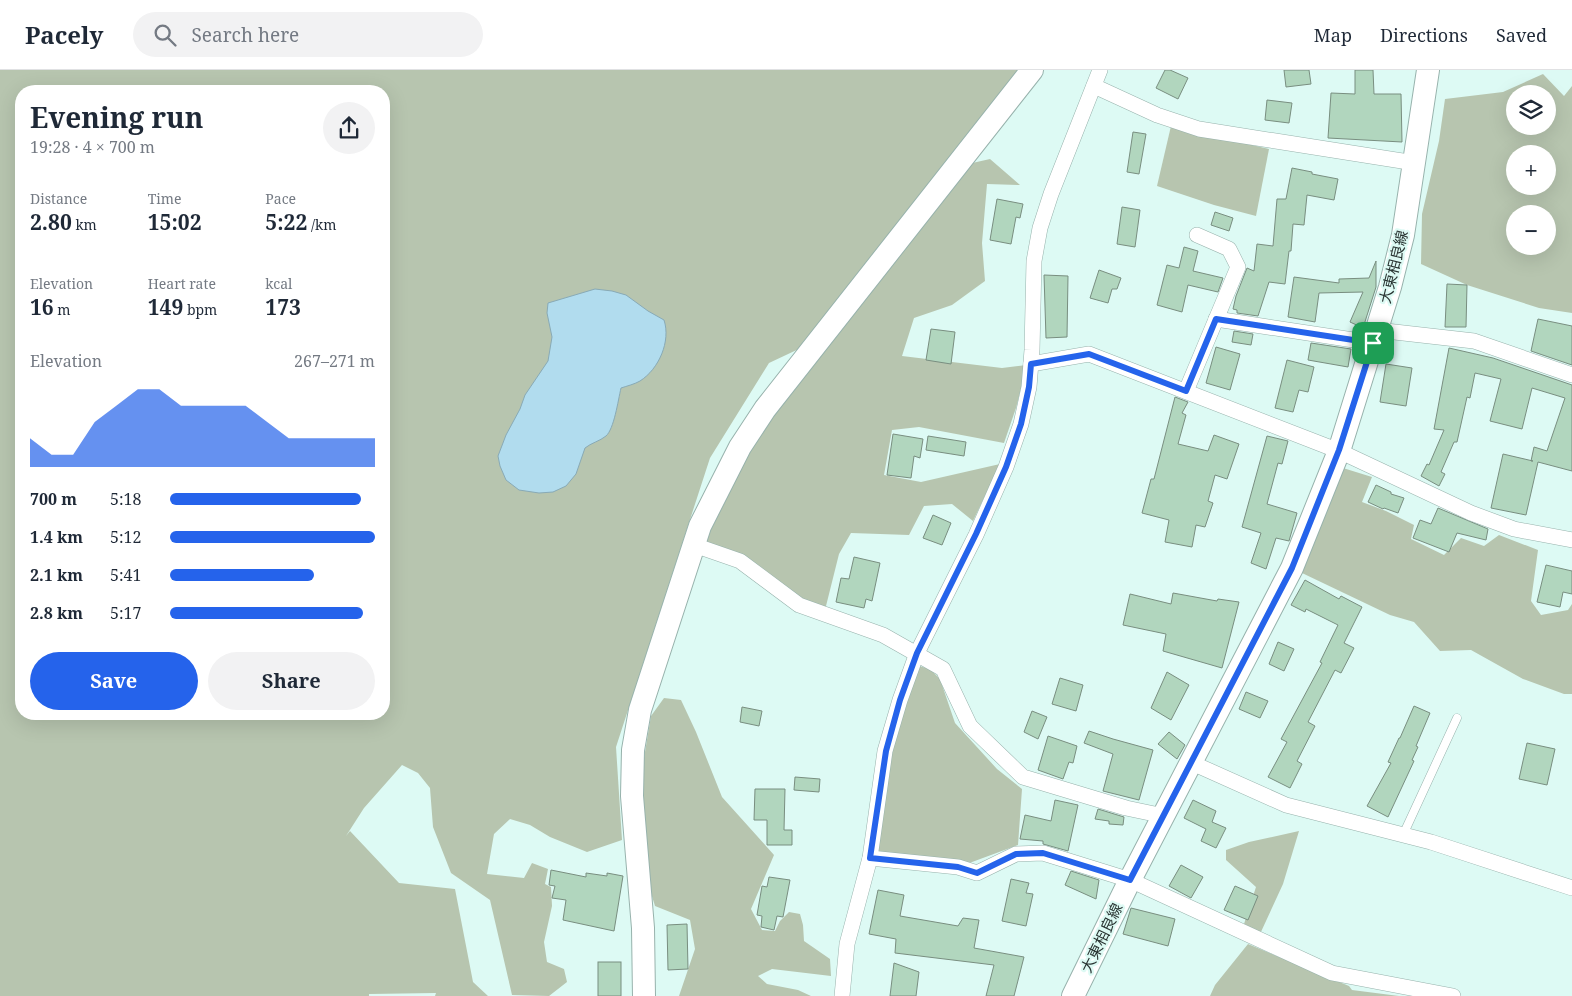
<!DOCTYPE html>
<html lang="en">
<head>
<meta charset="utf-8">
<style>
	:root { --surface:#fff; --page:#f2f2f3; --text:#1f2937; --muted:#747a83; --line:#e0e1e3; --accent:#2563eb }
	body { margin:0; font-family:"Noto Serif","Noto Sans JP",serif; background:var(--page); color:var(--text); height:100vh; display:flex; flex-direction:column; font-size:19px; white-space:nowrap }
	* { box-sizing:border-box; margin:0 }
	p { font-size:16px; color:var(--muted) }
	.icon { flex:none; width:28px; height:28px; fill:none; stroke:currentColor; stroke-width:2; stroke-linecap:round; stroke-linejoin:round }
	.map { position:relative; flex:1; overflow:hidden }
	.side { position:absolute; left:15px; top:15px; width:375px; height:635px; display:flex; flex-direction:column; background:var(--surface); border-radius:20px; box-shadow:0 5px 20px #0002 }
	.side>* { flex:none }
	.fabs { position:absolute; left:1506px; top:15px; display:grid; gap:10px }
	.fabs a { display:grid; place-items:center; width:50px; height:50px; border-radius:50%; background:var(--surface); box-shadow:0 5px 20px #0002; font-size:25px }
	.pin { position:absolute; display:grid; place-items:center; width:42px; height:42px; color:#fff; margin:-21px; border-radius:10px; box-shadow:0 2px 8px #0006 }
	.round { display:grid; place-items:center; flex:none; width:52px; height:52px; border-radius:26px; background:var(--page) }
	.head { display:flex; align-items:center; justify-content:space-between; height:85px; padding:0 15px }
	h1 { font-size:28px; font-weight:700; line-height:38px }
	.metrics { display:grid; grid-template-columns:repeat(3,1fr); gap:8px; height:85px; padding:5px 15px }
	.metrics div { display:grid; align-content:center }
	.metrics b { font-size:21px; font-weight:700 }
	.metrics small { font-size:14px; font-weight:400 }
	.metrics p { font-size:14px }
	.chart { height:140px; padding:10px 15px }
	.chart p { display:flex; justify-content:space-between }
	.chart svg { width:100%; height:90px; margin-top:5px; fill:var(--accent); opacity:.7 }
	.primary-button { display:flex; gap:10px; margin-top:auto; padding:10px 15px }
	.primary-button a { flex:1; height:58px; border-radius:30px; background:var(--accent); color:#fff; font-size:20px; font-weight:700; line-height:58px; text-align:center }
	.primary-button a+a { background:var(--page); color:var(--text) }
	ul { padding:0 15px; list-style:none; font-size:16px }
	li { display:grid; grid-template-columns:80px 60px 1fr; align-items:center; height:38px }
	li i { height:12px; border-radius:6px; background:var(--accent) }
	header { display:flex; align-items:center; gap:30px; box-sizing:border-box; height:70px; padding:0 25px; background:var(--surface); border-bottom:1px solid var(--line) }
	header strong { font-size:24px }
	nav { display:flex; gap:28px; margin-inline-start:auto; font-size:18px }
	.search { width:350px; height:45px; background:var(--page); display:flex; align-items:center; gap:12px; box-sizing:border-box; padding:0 18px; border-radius:28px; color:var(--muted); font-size:19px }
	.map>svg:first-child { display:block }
</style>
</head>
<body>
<header>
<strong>Pacely</strong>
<div class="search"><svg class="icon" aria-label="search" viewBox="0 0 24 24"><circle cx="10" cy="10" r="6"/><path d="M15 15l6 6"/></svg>Search here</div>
<nav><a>Map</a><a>Directions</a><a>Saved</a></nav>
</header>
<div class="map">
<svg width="1572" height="926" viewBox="0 0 1572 926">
	<rect width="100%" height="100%" fill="#ddfaf4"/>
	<g fill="#b7c5af" fill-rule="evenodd">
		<path d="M0,0H1025L968,94L990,89L1020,115L987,114L982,173L985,211L952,235L914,248L902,286L1002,298L1027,295L1016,338L1004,373L919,357L892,360L884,405L921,412L1000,394L973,451L952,434L924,436L909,465L851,463L839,484L824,544L697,473L755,361L820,269L769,293L710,388L616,677L622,770L587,782L550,767L530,755L510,749L494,764L487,804L524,808L532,793L548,799L545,814L551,817L552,836L544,872L547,892L564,899L567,912L549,926L512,925L490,830L451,803L433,757L430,718L418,703L402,695L364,738L346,766L350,761L399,813L455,819L473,912L488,926H435L436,923L369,924V926H0ZM21,21H384V644H21Z"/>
		<path d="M1543,4L1564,26L1572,16V243L1539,238L1467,215L1421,194L1422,144L1439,71L1445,29L1503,22ZM1515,24H1548V56H1515ZM1515,84H1548V116H1515ZM1515,144H1548V176H1515Z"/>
		<polygon points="1171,56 1269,79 1256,146 1214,135 1157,116"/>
		<polygon points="1343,398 1372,407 1362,432 1386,441 1414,455 1411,469 1444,485 1461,468 1484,476 1499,465 1538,480 1531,531 1541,545 1568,540 1572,534 1572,624 1564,624 1523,609 1471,580 1440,581 1414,552 1390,545 1302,503 1303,480 1319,461 1331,420"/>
		<polygon points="919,596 930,599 940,609 955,653 997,699 1022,719 1018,775 964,795 870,788 889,684"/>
		<polygon points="664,628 681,630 696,662 722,727 774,785 751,839 762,860 775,861 780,851 789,842 800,844 803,855 804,871 830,889 831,906 772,899 758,906 767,914 798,920 811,926 679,926 695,879 690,850 655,836 647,810 641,757 644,688 651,646"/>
		<polygon points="1299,761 1283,814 1260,864 1244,854 1256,817 1226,790 1226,780 1249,772"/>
		<polygon points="1248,874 1349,916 1352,920 1399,926 1210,926 1215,915"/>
	</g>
	<path fill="#b1dcee" stroke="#88aab6" d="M595,219L612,221L626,225L648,241L664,250C671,271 659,299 640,311C635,314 627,316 621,318C618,331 614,359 606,366C600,371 591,373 585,378L576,404L566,416L553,422L539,423L519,420L506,410L500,396L498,386L506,365L520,339L525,325L548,291L552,267L547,243L548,233Z"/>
	<g fill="#b1d6be" stroke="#798e80">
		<polygon points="1165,0 1170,0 1188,8 1178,29 1156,18"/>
		<polygon points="1284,0 1309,0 1311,14 1286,17"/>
		<polygon points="1355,0 1373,0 1374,24 1401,24 1402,72 1328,68 1331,23 1355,24"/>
		<polygon points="1267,30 1292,33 1289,53 1265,50"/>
		<polygon points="1133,62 1146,64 1139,104 1127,102"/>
		<polygon points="1292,98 1312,102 1312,104 1338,109 1334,130 1307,125 1304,155 1293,154 1291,181 1289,181 1285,214 1269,212 1258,246 1237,243 1237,240 1233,239 1236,226 1247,198 1254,201 1257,174 1273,176 1277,129 1286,129"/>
		<polygon points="997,129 1023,134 1020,148 1016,147 1011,174 990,170"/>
		<polygon points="1122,137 1140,140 1135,177 1117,174"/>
		<polygon points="1215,142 1233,148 1229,161 1211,155"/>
		<polygon points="1184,177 1198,181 1193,201 1223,208 1218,222 1188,215 1182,242 1157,235 1167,195 1179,198"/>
		<polygon points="1376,191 1376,217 1363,258 1350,252 1363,222 1319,223 1315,252 1288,247 1294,207 1339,213 1339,209 1369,208"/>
		<polygon points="1099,200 1121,208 1117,219 1112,219 1108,233 1090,228"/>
		<polygon points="1044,205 1068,206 1067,267 1046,268"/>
		<polygon points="1447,214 1467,215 1466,257 1445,257"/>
		<polygon points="1538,249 1572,256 1572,295 1531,281"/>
		<polygon points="931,259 955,262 951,294 926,290"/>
		<polygon points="1234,261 1253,264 1251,275 1232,272"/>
		<polygon points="1311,273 1351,279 1348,297 1308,290"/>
		<polygon points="1216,277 1240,284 1230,320 1206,313"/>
		<polygon points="1449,278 1493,288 1572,315 1572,401 1538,392 1526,445 1491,438 1503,384 1533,391 1531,391 1534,377 1547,381 1565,328 1532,318 1522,359 1490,351 1501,309 1475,303 1470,328 1467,327 1457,372 1454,372 1441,402 1445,404 1439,416 1421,406 1427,394 1429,395 1444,360 1434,359"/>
		<polygon points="1287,290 1314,297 1308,322 1299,320 1293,342 1275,338"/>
		<polygon points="1386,294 1412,298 1406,336 1380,332"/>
		<polygon points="1175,327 1188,332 1182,343 1186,345 1178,374 1208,381 1214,365 1239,374 1227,409 1215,405 1208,431 1213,433 1205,457 1196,455 1192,477 1165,472 1169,450 1142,443 1151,409 1154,409"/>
		<polygon points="893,364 923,369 920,388 914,386 911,408 887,405"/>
		<polygon points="928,366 966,372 964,386 926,380"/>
		<polygon points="1267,366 1288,371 1282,394 1278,393 1267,434 1297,443 1289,471 1276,468 1266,499 1251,493 1261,463 1242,457"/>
		<polygon points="1376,415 1391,422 1391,424 1404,428 1398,443 1384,438 1383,439 1368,432"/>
		<polygon points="1438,438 1488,459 1486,470 1457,463 1449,482 1413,468 1420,450 1431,454"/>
		<polygon points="933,445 951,453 942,475 923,468"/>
		<polygon points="854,487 880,493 872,531 866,529 864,538 836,532 841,508 849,509"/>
		<polygon points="1546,495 1572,501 1572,524 1563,522 1560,537 1537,532"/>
		<polygon points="1305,510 1339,529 1341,526 1362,537 1344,573 1354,578 1341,603 1335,600 1308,652 1315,656 1297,691 1302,694 1290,718 1268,707 1287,672 1281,669 1322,593 1320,592 1338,555 1306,539 1305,542 1291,535"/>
		<polygon points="1173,523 1217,531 1218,529 1239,532 1222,598 1163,581 1166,564 1123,555 1130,524 1171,534"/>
		<polygon points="1278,572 1294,579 1284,601 1269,594"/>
		<polygon points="1167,602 1189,615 1171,650 1151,638"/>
		<polygon points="1060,608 1083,615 1076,641 1052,634"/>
		<polygon points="1246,622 1268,631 1260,648 1239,639"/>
		<polygon points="1414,636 1430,643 1416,676 1418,677 1412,690 1414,691 1388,747 1367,736 1391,693 1388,692 1399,668 1400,668"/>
		<polygon points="742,637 762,641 759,656 740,652"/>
		<polygon points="1032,641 1047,647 1038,669 1024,662"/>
		<polygon points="1089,661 1113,669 1153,680 1139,730 1103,721 1113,684 1084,673"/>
		<polygon points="1169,662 1185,675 1177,689 1158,674"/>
		<polygon points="1048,666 1077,676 1073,693 1069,692 1063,709 1038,700"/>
		<polygon points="1527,673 1555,679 1547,715 1519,709"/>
		<polygon points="795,707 820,709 819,722 794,720"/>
		<polygon points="755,719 785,719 784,760 792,760 792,775 767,775 767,750 754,750"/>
		<polygon points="1055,730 1078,735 1068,781 1043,774 1043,771 1020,769 1025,745 1051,751"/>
		<polygon points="1193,730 1216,741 1212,752 1226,758 1216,778 1201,771 1206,759 1184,748"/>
		<polygon points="1098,739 1124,747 1123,755 1109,754 1109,751 1095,749"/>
		<polygon points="1181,795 1203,807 1191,828 1169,816"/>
		<polygon points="551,800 586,807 586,803 607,806 607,803 623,806 614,861 563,850 566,830 552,828 555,816 549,815"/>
		<polygon points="1071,801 1099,810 1096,829 1065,815"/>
		<polygon points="769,807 790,810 783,847 777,846 774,860 761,857 762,846 757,845 762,816 767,817"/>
		<polygon points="1011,809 1029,813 1026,823 1033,824 1026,856 1002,851"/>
		<polygon points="1235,816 1258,826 1248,850 1224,840"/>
		<polygon points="878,820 904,825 900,846 958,856 963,848 979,850 974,878 1024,887 1014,926 986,926 994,895 895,883 896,869 869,864"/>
		<polygon points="1131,838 1175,849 1168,876 1123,864"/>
		<polygon points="687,854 688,899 668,900 667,855"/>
		<rect x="598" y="892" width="23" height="34"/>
		<polygon points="894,893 919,902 916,926 890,926"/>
	</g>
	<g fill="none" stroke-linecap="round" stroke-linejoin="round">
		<defs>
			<polyline id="lane" points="1403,765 1457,648"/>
			<g id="street">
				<polyline points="1094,16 1157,45 1199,59 1415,93"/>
				<polyline points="1216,249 1373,273"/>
				<polyline points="1377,260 1474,271 1572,305"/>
				<polyline points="1031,294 1089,284 1339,381 1471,443 1514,459 1572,470"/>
				<polyline points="1186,321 1238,197 1229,179 1197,165"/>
				<polyline points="694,475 740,491 799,535 883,565 943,599 970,656 1023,707 1126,738 1164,746"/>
				<polyline points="1192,693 1286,735 1431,772 1572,818"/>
				<polyline points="870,788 958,797 977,803 1016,784 1043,783 1130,810 1332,903 1453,926"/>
				<polyline points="842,926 847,874 870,788 885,681 900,630 917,583 976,465 1006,397 1021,354 1029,317 1032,280 1034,191 1040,158 1051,124 1100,0"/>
			</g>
			<g id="secondary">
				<polyline points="644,926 643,858 632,726 633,680 640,640 700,456 740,377 765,339 1032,0"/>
				<polyline points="1073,926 1130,810 1292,498 1339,381 1390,217 1403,165 1428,0"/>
			</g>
		</defs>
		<use href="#lane" stroke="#97b2ac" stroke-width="9"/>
		<use href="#street" stroke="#97b2ac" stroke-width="16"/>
		<use href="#secondary" stroke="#97b2ac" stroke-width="24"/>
		<use href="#lane" stroke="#fff" stroke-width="8"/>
		<use href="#street" stroke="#fff" stroke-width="15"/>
		<use href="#secondary" stroke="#fff" stroke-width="22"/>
	</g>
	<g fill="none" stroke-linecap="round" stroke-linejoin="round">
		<defs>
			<polygon id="route" points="1216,249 1373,273 1339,380 1292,498 1130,810 1043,783 1016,784 977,803 958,797 870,788 886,681 900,630 917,583 976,464 1006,397 1021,354 1029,317 1031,294 1089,284 1186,321"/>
		</defs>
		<use href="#route" stroke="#fff" stroke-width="10"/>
		<use href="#route" stroke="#2563eb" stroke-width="6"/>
	</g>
	<g text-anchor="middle" stroke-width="4.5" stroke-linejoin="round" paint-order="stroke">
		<g font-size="15" fill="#293432" stroke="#ddfaf4">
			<text transform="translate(1394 197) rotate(-76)" y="5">大東相良線</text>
			<text transform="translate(1102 868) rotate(-64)" y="5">大東相良線</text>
		</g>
	</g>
</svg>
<div class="fabs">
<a><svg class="icon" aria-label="layers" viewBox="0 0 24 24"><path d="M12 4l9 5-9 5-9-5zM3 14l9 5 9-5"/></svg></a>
<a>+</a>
<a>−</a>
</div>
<div class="pin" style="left:1373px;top:273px;background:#1e9e55"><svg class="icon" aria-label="arrive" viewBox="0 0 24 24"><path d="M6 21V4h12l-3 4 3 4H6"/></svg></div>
<section class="side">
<div class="head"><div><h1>Evening run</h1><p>19:28 · 4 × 700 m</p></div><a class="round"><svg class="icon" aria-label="share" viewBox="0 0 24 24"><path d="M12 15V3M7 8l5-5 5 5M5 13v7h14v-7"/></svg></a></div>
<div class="metrics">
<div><p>Distance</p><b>2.80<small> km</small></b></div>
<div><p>Time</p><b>15:02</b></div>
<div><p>Pace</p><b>5:22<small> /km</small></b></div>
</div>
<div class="metrics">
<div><p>Elevation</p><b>16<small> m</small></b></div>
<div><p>Heart rate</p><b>149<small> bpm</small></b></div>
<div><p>kcal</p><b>173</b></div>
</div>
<div class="chart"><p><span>Elevation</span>267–271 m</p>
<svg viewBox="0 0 160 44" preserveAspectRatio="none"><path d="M0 44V30L10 38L20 38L30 22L40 14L50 6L60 6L70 14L80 14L90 14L100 14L110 22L120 30L130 30L140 30L150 30L160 30V44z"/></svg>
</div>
<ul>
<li><b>700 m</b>5:18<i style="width:93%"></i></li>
<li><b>1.4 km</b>5:12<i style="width:100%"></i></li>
<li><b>2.1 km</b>5:41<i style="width:70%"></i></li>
<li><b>2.8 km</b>5:17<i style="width:94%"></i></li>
</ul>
<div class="primary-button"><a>Save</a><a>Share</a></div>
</section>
</div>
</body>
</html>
